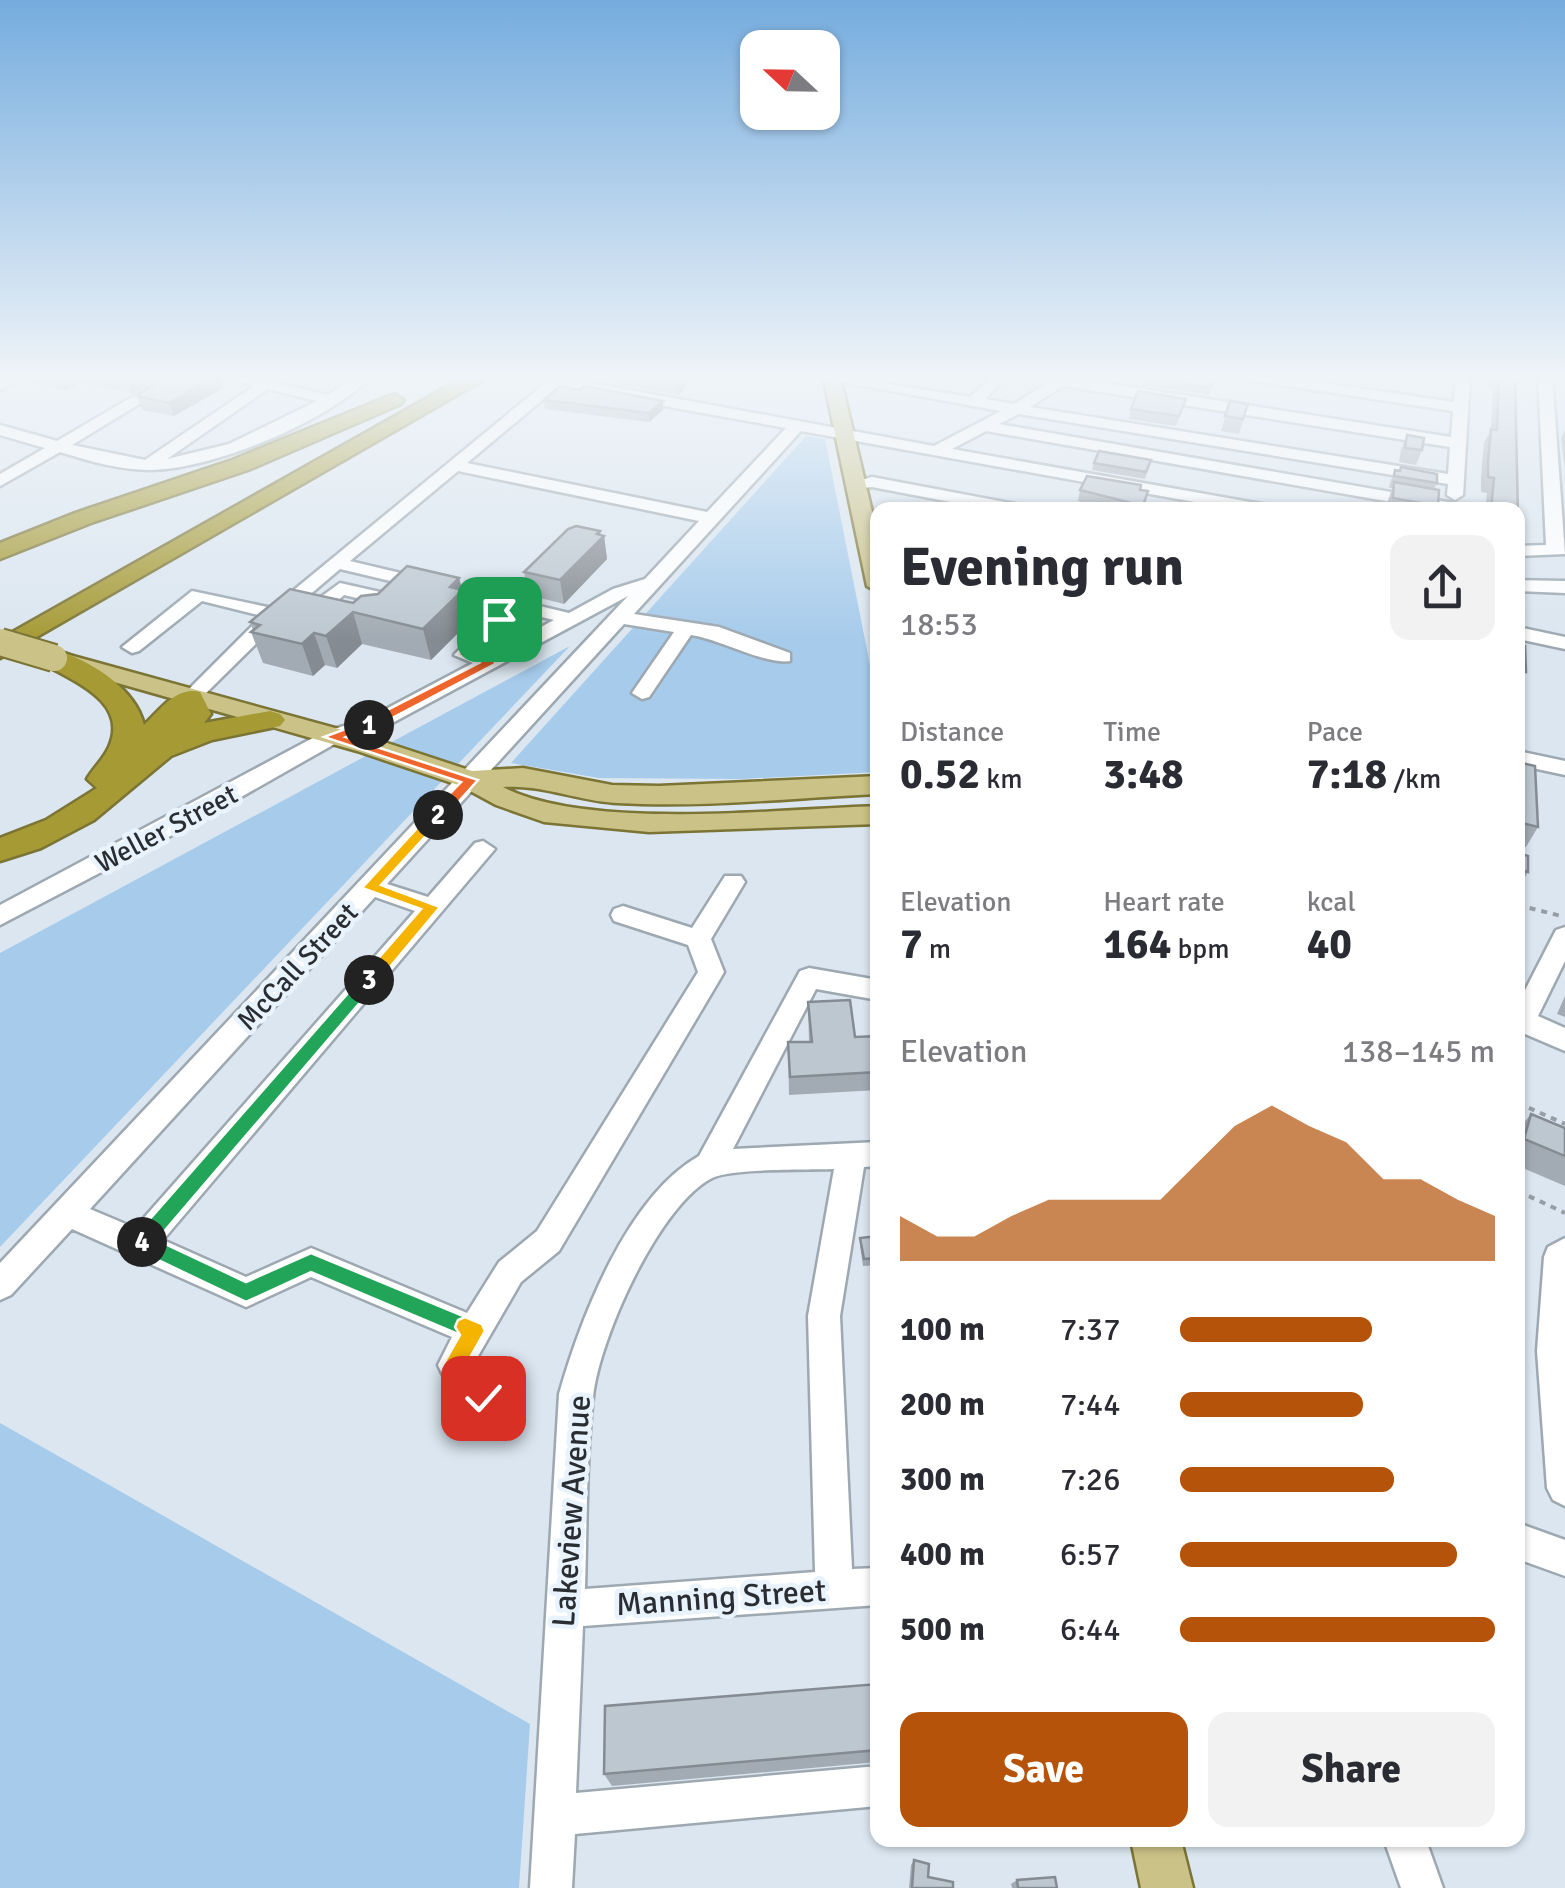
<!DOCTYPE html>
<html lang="en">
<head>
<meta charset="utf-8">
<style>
	:root { --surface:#fff; --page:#f2f2f3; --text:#2b2b33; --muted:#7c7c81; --accent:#b45309 }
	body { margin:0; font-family:Signika,sans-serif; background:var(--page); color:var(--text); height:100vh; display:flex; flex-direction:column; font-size:38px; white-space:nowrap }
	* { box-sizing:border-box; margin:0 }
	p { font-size:32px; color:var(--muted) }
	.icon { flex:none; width:55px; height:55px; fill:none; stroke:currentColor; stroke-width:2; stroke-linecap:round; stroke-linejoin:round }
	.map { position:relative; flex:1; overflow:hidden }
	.details { position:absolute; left:870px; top:502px; width:655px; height:1345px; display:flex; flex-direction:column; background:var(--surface); border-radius:20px; box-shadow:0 2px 8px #0004 }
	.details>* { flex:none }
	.needle { width:65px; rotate:292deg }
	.controls { position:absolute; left:740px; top:30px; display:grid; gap:20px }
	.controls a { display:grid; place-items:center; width:100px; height:100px; border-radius:20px; background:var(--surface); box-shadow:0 2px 8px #0004; font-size:50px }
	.pin { position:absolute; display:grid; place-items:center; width:85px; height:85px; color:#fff; margin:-42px; border-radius:20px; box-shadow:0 5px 15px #0006 }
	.km { position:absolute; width:50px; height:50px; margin:-25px; border-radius:50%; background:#222; color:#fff; font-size:28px; line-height:50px; text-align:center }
	.round { display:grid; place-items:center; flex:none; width:105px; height:105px; border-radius:20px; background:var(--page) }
	.summary { display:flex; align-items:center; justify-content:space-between; height:170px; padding:0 30px }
	h1 { font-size:55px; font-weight:700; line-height:75px }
	.figures { display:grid; grid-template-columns:repeat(3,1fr); gap:15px; height:170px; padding:10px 30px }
	.figures div { display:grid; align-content:center }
	.figures b { font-size:42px; font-weight:700 }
	.figures small { font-size:28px; font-weight:400 }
	.figures p { font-size:28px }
	.chart { height:280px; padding:20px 30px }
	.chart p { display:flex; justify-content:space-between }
	.chart svg { width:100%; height:180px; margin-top:10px; fill:var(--accent); opacity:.7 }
	.primary-button { display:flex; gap:20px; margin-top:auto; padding:20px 30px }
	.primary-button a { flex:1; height:115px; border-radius:20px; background:var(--accent); color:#fff; font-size:40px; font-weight:700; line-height:115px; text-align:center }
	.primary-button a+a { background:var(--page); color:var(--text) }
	ul { padding:0 30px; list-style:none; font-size:32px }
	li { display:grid; grid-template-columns:160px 120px 1fr; align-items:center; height:75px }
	li i { height:25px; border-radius:12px; background:var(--accent) }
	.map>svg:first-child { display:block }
</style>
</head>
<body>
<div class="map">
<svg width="1565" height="1888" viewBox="0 0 1565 1888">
	<rect width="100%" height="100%" fill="#dbe6f0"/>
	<g fill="#a6cbeb">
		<polygon points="806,436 825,439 877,700 877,772 741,779 599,778 511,763"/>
		<polygon points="570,646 0,1247 0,953"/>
		<polygon points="0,1423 530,1724 519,1888 0,1888"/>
	</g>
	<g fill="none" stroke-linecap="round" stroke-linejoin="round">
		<defs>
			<g id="minor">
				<polygon points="9,376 26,376 0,390 0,380"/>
				<path d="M168,376H185L72,445L145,460L254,386L224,376H248L328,395L357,376H373C327,421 216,469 150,470C120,470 89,461 60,452L0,486V474L45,448L0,435V425L57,441ZM268,389L317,401L229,444L167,459Z"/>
				<path d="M554,376L934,446L1001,411L825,379L839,376L970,397L993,376H1008L985,399L1014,404L1059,376H1075L1074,378L1451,437L1453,411L1248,380L1241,376H1275L1454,402L1456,376H1470L1463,495L1455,500L1447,495L1448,484L1019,414L999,424L1454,503L1462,508L1437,510L986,431L952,449L1267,505L1275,510H1239L801,431L634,614L719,627L790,653V661C765,665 720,639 691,635L649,697L642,699L632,693L674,632L624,624L387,884L428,897L475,843L483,841L495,849L163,1240L246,1277L311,1248L467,1313L499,1262L537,1231L698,972L688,945L614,921L611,915L614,909L623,906L692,928L725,876H741L745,882L711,939L724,972L720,979L559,1251L521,1282L474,1363L495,1386L500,1398L495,1410L483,1415C464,1407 446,1384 438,1365L452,1337L311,1277L246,1307L72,1229L11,1295L0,1300V1263L628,596L381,729L338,742L197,822L0,925V905L324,732L367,719L473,663L454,655L492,615L499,613L508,619L477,653L488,655L554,620L340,569L280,620L197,702H183L180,698L262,616L202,601L139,651L132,653L122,647L192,591L272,608ZM1063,386L1450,447L1448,474L1030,407ZM558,387L786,428L707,512L467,463ZM458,471L699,521L645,579L613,589L569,613L350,561ZM375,897L415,911L135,1228L90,1209Z"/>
				<polygon points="1538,376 1552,376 1565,554 1518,556 1518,546 1546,545"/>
				<polygon points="872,477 1020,505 1028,510 993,510 872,487 855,489 847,484"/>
				<polygon points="1518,580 1565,581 1565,593 1518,591"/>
				<polygon points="340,583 402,597 404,601 395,607 344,595 328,610 314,610 314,602"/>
				<polygon points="1518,627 1565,637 1565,649 1518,639"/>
				<polygon points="1518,751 1565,761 1565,775 1518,765"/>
				<polygon points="1565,927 1565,961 1538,1016 1565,1028 1565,1051 1518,1031 1518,1004 1556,930"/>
				<path d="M809,968L878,980V1000L816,989L733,1149L878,1142V1166L864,1167L840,1316L852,1569L878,1568V1605L583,1626L576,1793L878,1766V1806L575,1834L572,1888H530L559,1394C581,1317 627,1197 699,1156L800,971ZM834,1169L808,1316L815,1572L585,1589C587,1525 586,1460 593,1397C599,1339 659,1205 712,1178C732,1168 808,1170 834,1169Z"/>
				<polygon points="1565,1238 1565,1506 1553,1500 1547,1488 1537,1351 1544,1257 1548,1247"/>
				<polygon points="1518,1523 1565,1540 1565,1576 1518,1559"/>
				<polygon points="1384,1840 1426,1840 1443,1888 1401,1888"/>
			</g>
			<g id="major">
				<polygon points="823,376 840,376 878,537 878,592 867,586"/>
				<path d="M62,653L375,739L472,771L523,768L612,785L659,786L878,776V794C791,798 703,808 617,803C578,801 542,784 503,787C587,831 780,809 878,806V824L649,832L544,822L496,805L461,786L357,751L54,665L50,660Z"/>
				<polygon points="1131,1840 1181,1840 1193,1888 1141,1888"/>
			</g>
			<g id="highway">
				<polygon points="466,376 490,376 0,658 0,639"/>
				<polygon points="394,394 404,400 401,404 248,470 91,523 0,559 0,543 75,513 232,460"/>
				<path d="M54,650C89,659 135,688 144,725C160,710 176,686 200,692L211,714L204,723L270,711L280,714L285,720L280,726L212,740L171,756L94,820L41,848L0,861V838L46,820L97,788L87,779C94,767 103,760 109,747C129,702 75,682 44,664L40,658Z"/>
			</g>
		</defs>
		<use href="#minor" stroke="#9da8b1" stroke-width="5"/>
		<use href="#major" stroke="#7b7434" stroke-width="5"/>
		<use href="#highway" stroke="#7b7434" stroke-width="5"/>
		<g stroke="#959da5" stroke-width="4" stroke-dasharray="6 6" stroke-linecap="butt">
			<polyline points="1518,905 1561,916"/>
			<polyline points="1518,1103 1565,1124"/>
			<polyline points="1518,1191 1565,1213"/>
		</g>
		<use href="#minor" fill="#fff" fill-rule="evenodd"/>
		<use href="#major" fill="#cac286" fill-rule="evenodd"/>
		<use href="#highway" fill="#a69a35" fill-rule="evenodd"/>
		<defs>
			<polyline id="major-bridge" points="0,642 54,658"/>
		</defs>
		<use href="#major-bridge" stroke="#7b7434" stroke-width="30" stroke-linecap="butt"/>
		<use href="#major-bridge" stroke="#cac286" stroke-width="26"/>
	</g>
	<g fill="#a2abb3">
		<polygon points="29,376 161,376 132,393 80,383 65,390 33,383"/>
		<polygon points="167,376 218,376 223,388 174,416 142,410 137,396"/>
		<polygon points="601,376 690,376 690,381 679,395 601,381"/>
		<polygon points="1145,376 1216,376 1209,395 1142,385"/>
		<polygon points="1489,376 1515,376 1518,519 1518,520 1518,510 1485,510 1487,493 1481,492 1481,477 1484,443 1491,429 1493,388 1489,388"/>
		<polygon points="1186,399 1176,426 1129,419 1131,409"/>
		<polygon points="544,400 663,410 649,422 545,409"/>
		<polygon points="1230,401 1248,404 1239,434 1221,431"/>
		<polygon points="1565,430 1565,469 1561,438"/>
		<polygon points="1407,435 1422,450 1416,465 1399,462 1401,450"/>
		<polygon points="1094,463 1149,467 1145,479 1092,470"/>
		<polygon points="1395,470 1437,483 1434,489 1438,506 1436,510 1385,510 1392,488 1389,488 1390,483"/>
		<polygon points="1080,490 1140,490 1145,502 1142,510 1113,510 1078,501"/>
		<polygon points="600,531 601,535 604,536 607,559 564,604 528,595 524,572"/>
		<polygon points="459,578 470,621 431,660 362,644 337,668 325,665 313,676 263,663 251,632 253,630 250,622 353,603 378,594"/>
		<polygon points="1518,645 1526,672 1518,688"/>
		<polygon points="1518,762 1538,827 1526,847 1518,845"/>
		<polygon points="1518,853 1528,872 1518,889"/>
		<polygon points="1565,996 1565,1017 1557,1014"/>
		<polygon points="808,1002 855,1037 878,1036 878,1090 789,1095 788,1042 809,1042"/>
		<polygon points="1531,1114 1565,1128 1565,1186 1518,1166 1518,1130"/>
		<polygon points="878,1236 878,1265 863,1266 860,1245 860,1238"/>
		<polygon points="878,1684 878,1762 612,1786 604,1774"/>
		<polygon points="914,1860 928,1877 953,1888 909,1888 911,1865"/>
		<polygon points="1017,1880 1057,1888 1012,1888 1011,1884"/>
	</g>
	<g fill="#848b92">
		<polygon points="70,376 77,376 80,383 65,390 61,381"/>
		<polygon points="141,376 161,376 132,393 128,383"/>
		<polygon points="216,376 218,376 223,388 174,416 169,403"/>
		<polygon points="685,376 690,376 690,381 679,395 678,384"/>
		<polygon points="663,401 663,410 649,422 649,413"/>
		<polygon points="600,531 601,539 604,536 607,559 564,604 560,580"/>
		<polygon points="459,578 470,621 431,660 423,629 450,587"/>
		<polygon points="353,612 362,644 337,668 326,636"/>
		<polygon points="314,633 325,665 313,676 302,644"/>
	</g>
	<g fill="#bcc7d0" stroke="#848b92" stroke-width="2.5">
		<polygon points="38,376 70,376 61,381"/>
		<polygon points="90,376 141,376 128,383"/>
		<polygon points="167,376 216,376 169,403 137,396"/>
		<polygon points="632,376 685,376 678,384"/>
		<polygon points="1145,376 1216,376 1210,388 1144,378"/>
		<polygon points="1499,376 1515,376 1518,519 1518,510 1491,510 1494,478 1488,477 1488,462 1491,429 1497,430"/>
		<polygon points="560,386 580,390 584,386 663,401 649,413 544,400"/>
		<polygon points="1138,391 1186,399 1179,416 1131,409"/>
		<polygon points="1230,401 1248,404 1243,419 1225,416"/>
		<polygon points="1407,435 1424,438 1422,450 1405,448"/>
		<polygon points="1099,451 1151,460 1146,472 1094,463"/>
		<polygon points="1401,467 1437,474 1437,483 1394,476 1395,470 1400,471"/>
		<polygon points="1087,476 1141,485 1140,490 1148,491 1143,506 1080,490"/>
		<polygon points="1394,482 1439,490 1438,506 1393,498"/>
		<polygon points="576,526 600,531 597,534 604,536 560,580 524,572 568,529"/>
		<polygon points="407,566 459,578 450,587 463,590 423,629 353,612 326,636 314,633 302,644 251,632 260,625 250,622 290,589 353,603 361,596 378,594"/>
		<polygon points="1518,645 1525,646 1526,672 1518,670"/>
		<polygon points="1518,762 1535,766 1538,827 1518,822"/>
		<polygon points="1518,853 1528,856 1528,872 1518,869"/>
		<polygon points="850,1000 855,1037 878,1036 878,1072 790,1077 788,1042 812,1042 808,1002"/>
		<polygon points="1531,1114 1565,1128 1565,1156 1524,1139"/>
		<polygon points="878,1236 878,1258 864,1259 860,1238"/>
		<polygon points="878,1684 878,1750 604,1774 605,1706"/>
		<polygon points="914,1860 929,1864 928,1877 953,1882 953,1888 912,1888"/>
		<polygon points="1055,1877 1057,1888 1018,1888 1017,1880"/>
	</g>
	<linearGradient id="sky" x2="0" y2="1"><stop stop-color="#75acde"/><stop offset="0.59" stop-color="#eff4f8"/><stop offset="1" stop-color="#eff4f8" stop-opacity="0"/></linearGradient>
	<rect width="1565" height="640" fill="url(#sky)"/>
	<polygon fill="#f0652b" stroke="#fff" stroke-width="2.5" points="495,616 505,619 473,653 495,659 495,664 373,728 364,728 364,722 479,663 458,655"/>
	<polygon fill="#f0652b" stroke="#fff" stroke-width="2.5" points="364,722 375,725 346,737 478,780 443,819 432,819 432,812 461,782 324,737"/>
	<polygon fill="#f5b400" stroke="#fff" stroke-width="2.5" points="432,812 445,815 381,885 440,907 375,985 363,985 363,976 421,909 362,888"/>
	<polygon fill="#22a559" stroke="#fff" stroke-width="2.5" points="369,974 377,980 375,985 149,1249 135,1249 135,1236 363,976"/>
	<polygon fill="#22a559" stroke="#fff" stroke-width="2.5" points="142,1233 246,1282 311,1253 473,1320 476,1327 465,1337 311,1272 246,1302 135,1249 132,1242"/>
	<polygon fill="#f5b400" stroke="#fff" stroke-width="2.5" points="465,1317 482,1324 485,1331 467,1363 494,1398 490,1406 483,1409 475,1406 443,1365 460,1335 455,1327 458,1320"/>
	<g text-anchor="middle" stroke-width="9" stroke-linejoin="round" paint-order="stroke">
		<g font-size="28" fill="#2a2e32" stroke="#e8f3fd">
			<text transform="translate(166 828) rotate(-28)" y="10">Weller Street</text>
			<text transform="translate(297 966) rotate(-47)" y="10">McCall Street</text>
		</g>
		<g font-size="32" fill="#2a2e32" stroke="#e8f3fd">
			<text transform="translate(571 1511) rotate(-86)" y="11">Lakeview Avenue</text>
			<text transform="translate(721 1597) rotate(-4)" y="11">Manning Street</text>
		</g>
	</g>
</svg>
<div class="controls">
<a><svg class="needle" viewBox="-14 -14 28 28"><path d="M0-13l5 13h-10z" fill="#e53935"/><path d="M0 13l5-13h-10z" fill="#7c7c81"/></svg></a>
</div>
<div class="pin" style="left:499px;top:619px;background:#1e9e55"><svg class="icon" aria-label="arrive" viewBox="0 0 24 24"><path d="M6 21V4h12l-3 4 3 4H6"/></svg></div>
<div class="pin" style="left:483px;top:1398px;background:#d93025"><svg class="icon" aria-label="check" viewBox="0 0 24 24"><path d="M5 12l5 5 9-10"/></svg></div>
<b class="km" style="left:369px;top:725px">1</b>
<b class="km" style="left:438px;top:815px">2</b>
<b class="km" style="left:369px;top:980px">3</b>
<b class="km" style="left:142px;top:1242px">4</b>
<section class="details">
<div class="summary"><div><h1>Evening run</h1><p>18:53</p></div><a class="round"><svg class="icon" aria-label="share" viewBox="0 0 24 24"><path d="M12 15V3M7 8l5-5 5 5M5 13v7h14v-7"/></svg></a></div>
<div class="figures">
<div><p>Distance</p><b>0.52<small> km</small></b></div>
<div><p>Time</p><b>3:48</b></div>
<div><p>Pace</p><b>7:18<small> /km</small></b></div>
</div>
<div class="figures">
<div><p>Elevation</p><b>7<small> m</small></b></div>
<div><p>Heart rate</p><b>164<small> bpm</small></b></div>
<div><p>kcal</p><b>40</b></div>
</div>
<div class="chart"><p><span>Elevation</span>138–145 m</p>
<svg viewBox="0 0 160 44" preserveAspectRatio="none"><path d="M0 44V33L10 38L20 38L30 33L40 29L50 29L60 29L70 29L80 20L90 11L100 6L110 11L120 15L130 24L140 24L150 29L160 33V44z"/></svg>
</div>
<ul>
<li><b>100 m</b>7:37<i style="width:61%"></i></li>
<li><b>200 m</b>7:44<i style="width:58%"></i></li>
<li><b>300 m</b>7:26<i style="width:68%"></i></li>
<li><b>400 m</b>6:57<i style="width:88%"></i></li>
<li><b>500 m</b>6:44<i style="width:100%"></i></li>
</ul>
<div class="primary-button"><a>Save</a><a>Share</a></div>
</section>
</div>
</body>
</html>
